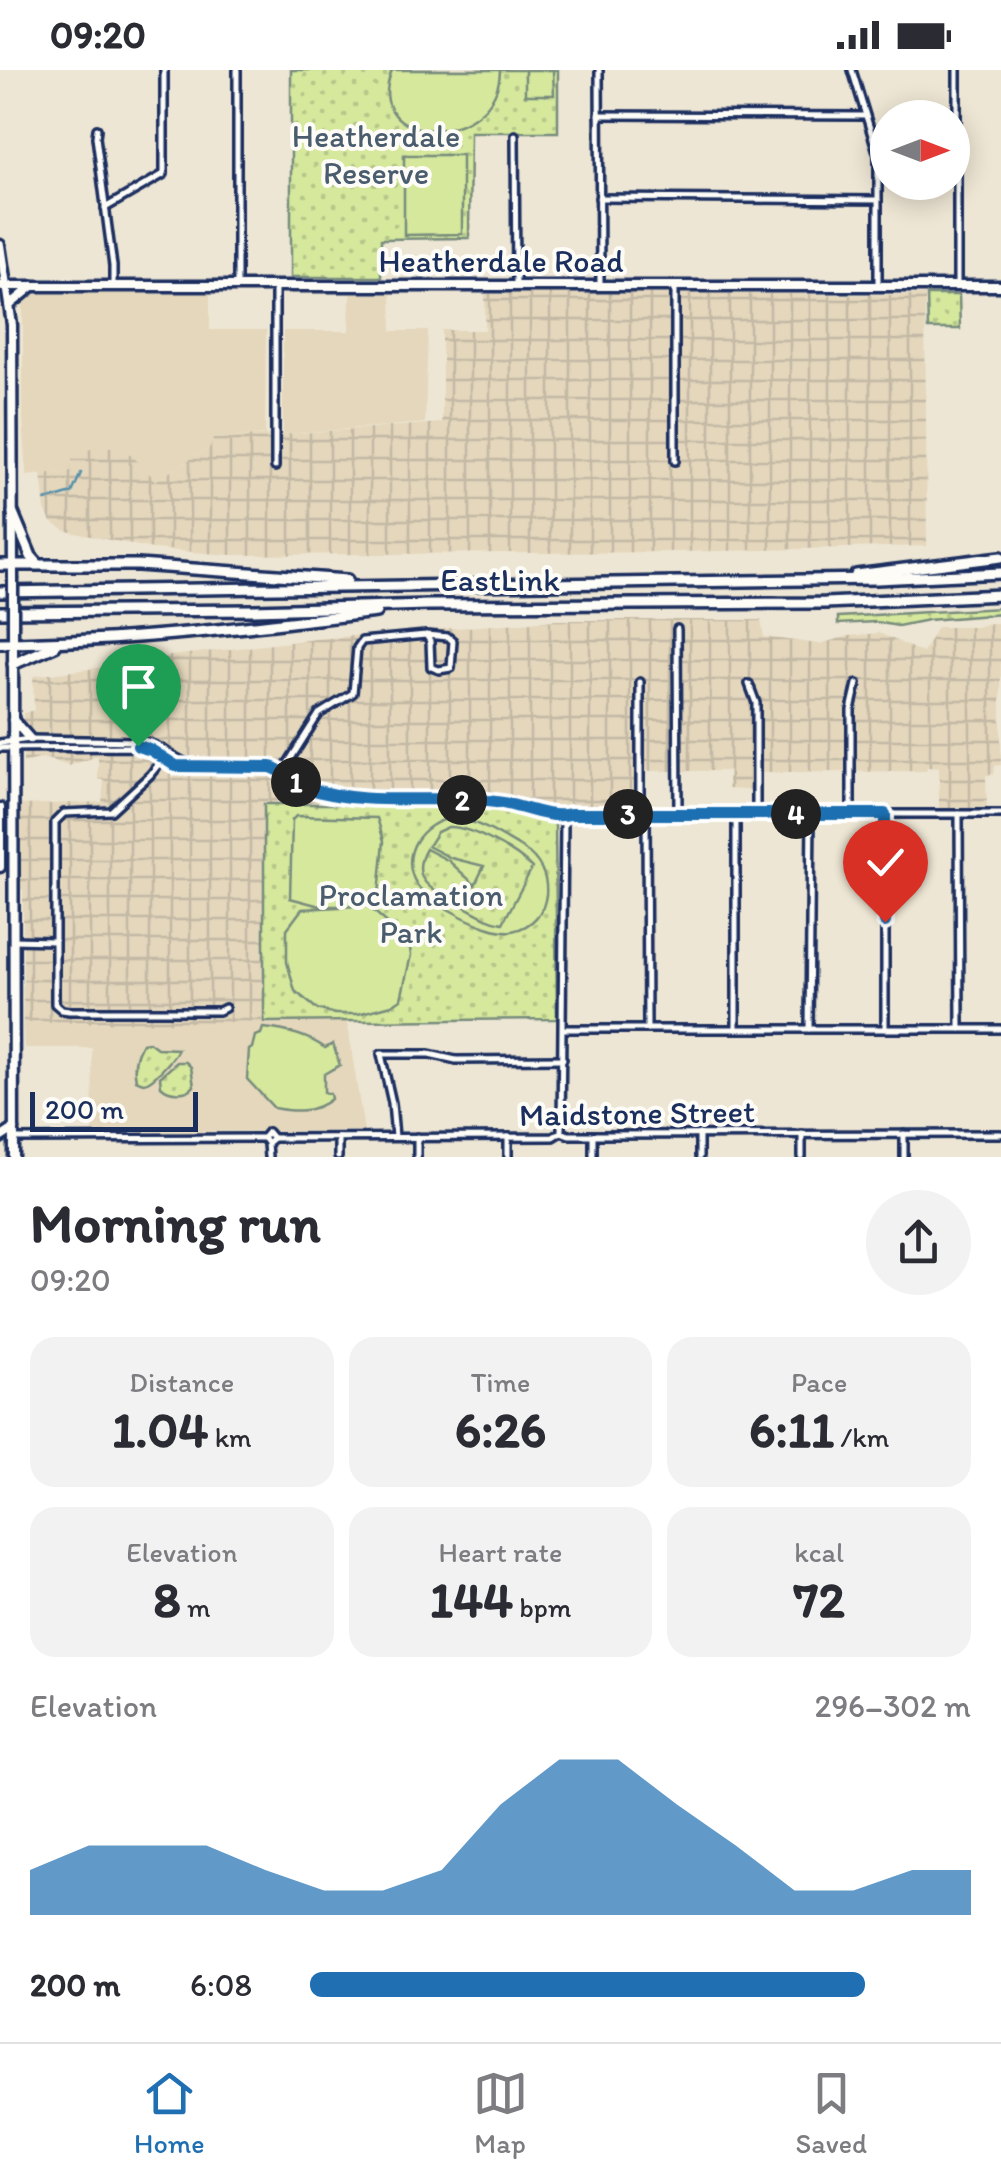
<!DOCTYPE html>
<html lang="en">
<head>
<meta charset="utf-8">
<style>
	:root { --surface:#fff; --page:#f2f2f3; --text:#2b2b33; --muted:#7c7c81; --line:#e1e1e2; --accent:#1f6fb2 }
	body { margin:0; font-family:Itim,sans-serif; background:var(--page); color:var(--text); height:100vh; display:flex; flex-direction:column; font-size:38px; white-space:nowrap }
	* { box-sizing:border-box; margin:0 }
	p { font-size:32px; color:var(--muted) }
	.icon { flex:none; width:55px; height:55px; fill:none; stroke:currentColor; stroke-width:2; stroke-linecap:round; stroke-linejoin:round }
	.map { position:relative; height:1087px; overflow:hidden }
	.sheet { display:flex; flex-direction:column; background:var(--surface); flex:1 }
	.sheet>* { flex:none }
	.needle { width:65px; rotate:90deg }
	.fabs { position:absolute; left:870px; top:30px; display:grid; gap:20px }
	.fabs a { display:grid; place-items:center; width:100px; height:100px; border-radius:50%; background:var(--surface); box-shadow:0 5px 25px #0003; font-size:50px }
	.scale { position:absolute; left:30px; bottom:25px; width:168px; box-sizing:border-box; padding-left:10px; border:5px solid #1b2f5e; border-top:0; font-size:28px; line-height:35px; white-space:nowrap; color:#1b2f5e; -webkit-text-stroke:8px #fdfcf7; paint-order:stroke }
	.pin { position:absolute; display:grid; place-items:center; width:85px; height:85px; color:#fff; margin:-102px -42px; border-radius:50% 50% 50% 0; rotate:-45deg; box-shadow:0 0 10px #0007 }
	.pin .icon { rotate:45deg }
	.km { position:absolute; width:50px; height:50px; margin:-25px; border-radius:50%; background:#222; color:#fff; font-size:28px; line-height:50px; text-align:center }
	.round { display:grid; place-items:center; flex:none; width:105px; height:105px; border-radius:52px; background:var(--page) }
	.headline { display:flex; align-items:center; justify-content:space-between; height:170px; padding:0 30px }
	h1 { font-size:55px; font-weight:700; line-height:75px }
	.figures { display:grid; grid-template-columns:repeat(3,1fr); gap:15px; height:170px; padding:10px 30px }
	.figures div { display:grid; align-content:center; border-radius:25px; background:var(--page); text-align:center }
	.figures b { font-size:50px; font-weight:700 }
	.figures small { font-size:28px; font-weight:400 }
	.figures p { font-size:28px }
	.chart { height:280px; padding:20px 30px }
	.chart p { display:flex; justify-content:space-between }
	.chart svg { width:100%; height:180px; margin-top:10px; fill:var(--accent); opacity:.7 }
	ul { padding:0 30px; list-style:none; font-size:32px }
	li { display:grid; grid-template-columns:160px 120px 1fr; align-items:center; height:75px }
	li i { height:25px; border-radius:12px; background:var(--accent) }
	.status { display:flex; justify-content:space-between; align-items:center; height:70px; padding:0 50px; background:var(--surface); direction:ltr }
	.status svg { height:28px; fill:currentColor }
	.tabs { display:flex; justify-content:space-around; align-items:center; height:140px; border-top:2px solid var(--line); background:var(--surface); font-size:28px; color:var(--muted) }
	.tabs a { display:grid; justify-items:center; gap:5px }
	.tabs .current { color:var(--accent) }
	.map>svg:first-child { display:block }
</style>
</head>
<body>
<div class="status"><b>09:20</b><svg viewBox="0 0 49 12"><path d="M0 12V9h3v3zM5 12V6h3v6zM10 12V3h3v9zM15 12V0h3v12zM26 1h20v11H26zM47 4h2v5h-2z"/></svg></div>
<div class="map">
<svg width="1001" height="1087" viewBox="0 0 1001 1087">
	<defs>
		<pattern id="industrial-grid" width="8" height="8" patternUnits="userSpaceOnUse" patternTransform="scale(2.5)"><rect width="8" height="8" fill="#e4d7bc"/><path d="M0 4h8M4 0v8" fill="none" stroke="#c3b9a4"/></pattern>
		<pattern id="green-dots" width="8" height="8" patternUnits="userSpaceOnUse" patternTransform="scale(2.5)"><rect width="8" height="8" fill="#d5e89c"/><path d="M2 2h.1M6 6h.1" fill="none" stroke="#b6c789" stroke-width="1.8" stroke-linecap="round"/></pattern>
	</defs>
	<rect width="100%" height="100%" fill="#eee6d4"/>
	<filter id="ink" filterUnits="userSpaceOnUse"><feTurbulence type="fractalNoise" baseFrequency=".01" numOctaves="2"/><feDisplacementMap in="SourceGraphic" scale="20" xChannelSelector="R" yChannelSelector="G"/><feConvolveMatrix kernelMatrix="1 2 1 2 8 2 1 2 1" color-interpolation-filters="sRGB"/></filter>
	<g filter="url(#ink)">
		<g fill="#e4d7bc">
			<polygon points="38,224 210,224 210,260 266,260 265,365 213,369 210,377 154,412 146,399 74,394 71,401 27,406 23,348 23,228"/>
			<polygon points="350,224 391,224 392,261 428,261 425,353 283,364 283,261 349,261"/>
			<polygon points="347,951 364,1061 93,1062 92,978 24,978 23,953"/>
		</g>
		<g fill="url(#industrial-grid)">
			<polygon points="554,223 925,225 927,476 678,482 230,485 153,479 66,461 51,452 45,440 41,404 71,401 73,383 105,376 122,379 132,386 146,399 155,411 210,377 213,369 442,353 442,260 485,260 485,224"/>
			<polygon points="556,550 761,550 764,567 819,574 849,566 879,563 923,583 937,557 977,557 988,553 1001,553 1001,695 995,696 994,704 986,705 987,740 939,741 939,698 927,697 926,701 761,703 760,721 728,719 728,701 644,701 642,734 637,734 629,740 558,740 555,751 474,734 265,735 264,952 23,953 23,820 21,819 20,735 102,732 104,710 98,709 98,686 69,696 43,688 23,693 23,643 34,640 33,606 151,591 162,587 315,569"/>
		</g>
		<g fill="url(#green-dots)" stroke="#788c7d" stroke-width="2.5">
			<polygon points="291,0 558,0 558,62 470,62 469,168 381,169 381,207 291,207"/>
			<polygon points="927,225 959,225 960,259 928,259"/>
			<polygon points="1001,538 1001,544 928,550 898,556 875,552 838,554 838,547"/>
			<polygon points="264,734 474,734 555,751 557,949 264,952"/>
			<path d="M149,972L157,978L178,979C174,988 153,1012 144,1013C141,1013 139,1011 136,1010C133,997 135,985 142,973Z"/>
			<path d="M177,992H186L191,997L194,1016C187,1025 169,1024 161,1016L160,1007Z"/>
		</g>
		<g fill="#d5e89c" stroke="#788c7d" stroke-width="2.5" fill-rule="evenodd">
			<path d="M392,0H500C499,78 360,81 392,0Z"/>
			<polygon points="525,0 553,0 554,25 525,25"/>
			<polygon points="404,85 462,85 462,164 404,165"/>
			<polygon points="296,746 377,748 384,771 379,824 364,836 368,836 409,872 411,885 401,929 392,935 358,944 335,944 317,939 295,921 287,892 287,859 302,839 358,836 320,836 290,828 292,750"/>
			<path d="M453,748C477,750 503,767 523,779C557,799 554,853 512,861C491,865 429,833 417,815C398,785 421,752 453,748ZM448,757C470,756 516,781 532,798L503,853C489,851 478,844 465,837C440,824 406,813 426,779L449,791L475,815L484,796L451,788L428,776L437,762Z"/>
			<path d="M263,958C285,960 307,965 325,978L333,974L340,995L324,1004V1022L330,1024L331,1029C314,1043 294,1042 274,1038L247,1009L249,980L252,978L255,966L261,964Z"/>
		</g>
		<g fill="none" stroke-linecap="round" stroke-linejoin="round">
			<polyline stroke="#5890ab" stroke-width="2.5" points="45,431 72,423 81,403"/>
			<defs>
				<g id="minor">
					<polyline points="237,0 237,216"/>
					<polyline points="599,0 600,216"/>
					<polyline points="852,0 878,85 878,216"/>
					<polyline points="599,45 865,46"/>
					<polyline points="97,59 96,67 113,196 113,216"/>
					<polyline points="515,65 516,216"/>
					<polyline points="599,128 878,130"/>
					<polyline points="105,138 164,104 164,0"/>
					<polyline points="275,216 275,397"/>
					<polyline points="957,216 957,0"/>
					<polyline points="675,391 675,216"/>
					<polyline points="677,559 678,744"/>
					<polyline points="640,612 640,743"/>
					<polyline points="749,614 756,633 756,744"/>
					<path d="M0,673L30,669L139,671C162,674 170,688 192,695"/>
					<polyline points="0,678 138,677 151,680 176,696 271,697 283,702 309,718 336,725 470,730 504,733 543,744 566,746"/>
					<polyline points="167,684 150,705 111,741 64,743 55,752 55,934 62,940 69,941 219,941 225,938"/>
					<polyline points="283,701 319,644 353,623 357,578 362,571 426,565 448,567 453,571 451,598 439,600 431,597 430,571 426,565"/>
					<polyline points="646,743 647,959"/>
					<polyline points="851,744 851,640 857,614"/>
					<polyline points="959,744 960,959"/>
					<polyline points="13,870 54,871"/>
					<polyline points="564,959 1001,959"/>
					<polyline points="736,959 736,744"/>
					<polyline points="809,959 811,743"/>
					<polyline points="885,959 885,744"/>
					<polyline points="561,1062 564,751 570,744 1001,744"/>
					<polyline points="699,1064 699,1087"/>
					<polyline points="802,1064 802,1087"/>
					<polyline points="904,1064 904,1087"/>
					<polyline points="593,1065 593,1087"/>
					<polyline points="395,1067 392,1033 381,984 429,984 456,990 563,989"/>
					<polyline points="417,1067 417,1087"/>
					<polyline points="273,1068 553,1067 561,1062 569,1065 593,1065 1001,1064"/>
					<polyline points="338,1068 338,1087"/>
					<polyline points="16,1069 263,1068"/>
					<polyline points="267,1073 273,1068 268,1062 263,1068 267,1073 268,1087"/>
					<polyline points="508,1087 508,1067"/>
				</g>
				<g id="major">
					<polyline points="0,175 12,255 13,508"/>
					<polyline points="0,216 1001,216"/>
					<polyline points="10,235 33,216"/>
					<polyline points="13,555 14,1087"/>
					<polyline points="13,650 30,669"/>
					<polyline points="0,738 0,797"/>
					<polyline points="0,1068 14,1059"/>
				</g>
				<g id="highway">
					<polyline points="13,443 31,486 38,494"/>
					<polyline points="0,495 138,495 347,510"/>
					<polyline points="856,505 1001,487"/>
					<polyline points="0,522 877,509 1001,503"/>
					<polyline points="0,542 254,540 428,535 825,533 1001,525"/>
					<path d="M0,573C126,572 251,557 376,542"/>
					<polyline points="13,594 55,576"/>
				</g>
			</defs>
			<use href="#minor" stroke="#1b2f5e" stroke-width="12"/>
			<use href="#major" stroke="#1b2f5e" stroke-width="15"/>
			<use href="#highway" stroke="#1b2f5e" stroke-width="16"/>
			<use href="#minor" stroke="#fdfcf7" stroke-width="5"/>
			<use href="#major" stroke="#fdfcf7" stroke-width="8"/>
			<use href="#highway" stroke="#fdfcf7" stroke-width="9"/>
			<defs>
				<polyline id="major-bridge" points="13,555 13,508"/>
			</defs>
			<use href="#major-bridge" stroke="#1b2f5e" stroke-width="15" stroke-linecap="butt"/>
			<use href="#major-bridge" stroke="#fdfcf7" stroke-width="8"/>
		</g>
	</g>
	<g fill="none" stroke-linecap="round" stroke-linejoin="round" filter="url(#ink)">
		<defs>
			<path id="route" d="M138,676L151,680L176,696L271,697C286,702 296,714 311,719C371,738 441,723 503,733C524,737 550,749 570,744H885V852"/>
		</defs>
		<use href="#route" stroke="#fff" stroke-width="20"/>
		<use href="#route" stroke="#1f6fb2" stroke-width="12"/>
	</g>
	<g text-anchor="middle" stroke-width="8" stroke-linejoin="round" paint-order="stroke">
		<g font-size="32" fill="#4a5d6e" stroke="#fdfcf7">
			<text x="376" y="77">Heatherdale<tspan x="376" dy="37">Reserve</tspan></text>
			<text x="411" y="836">Proclamation<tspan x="411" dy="37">Park</tspan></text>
		</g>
		<g font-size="32" fill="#1b2f5e" stroke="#fdfcf7">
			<text x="501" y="202">Heatherdale Road</text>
			<text x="500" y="521">EastLink</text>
			<text transform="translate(637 1043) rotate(-1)" y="11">Maidstone Street</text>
		</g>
	</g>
</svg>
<div class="fabs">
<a><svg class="needle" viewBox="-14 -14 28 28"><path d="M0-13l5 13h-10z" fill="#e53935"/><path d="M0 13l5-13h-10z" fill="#7c7c81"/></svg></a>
</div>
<div class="scale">200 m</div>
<div class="pin" style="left:138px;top:676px;background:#1e9e55"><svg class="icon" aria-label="arrive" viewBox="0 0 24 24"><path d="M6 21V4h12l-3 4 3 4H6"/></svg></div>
<div class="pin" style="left:885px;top:852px;background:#d93025"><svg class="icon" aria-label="check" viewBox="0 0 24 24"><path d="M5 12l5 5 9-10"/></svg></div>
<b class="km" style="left:296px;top:712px">1</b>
<b class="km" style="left:462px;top:730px">2</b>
<b class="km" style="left:628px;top:744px">3</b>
<b class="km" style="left:796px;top:744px">4</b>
</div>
<section class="sheet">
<div class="headline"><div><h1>Morning run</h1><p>09:20</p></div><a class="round"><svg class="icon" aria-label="share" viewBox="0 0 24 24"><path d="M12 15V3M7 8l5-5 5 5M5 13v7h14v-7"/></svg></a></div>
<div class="figures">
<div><p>Distance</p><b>1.04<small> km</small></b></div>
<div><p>Time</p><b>6:26</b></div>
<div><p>Pace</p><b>6:11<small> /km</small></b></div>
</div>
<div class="figures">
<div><p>Elevation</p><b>8<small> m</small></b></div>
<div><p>Heart rate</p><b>144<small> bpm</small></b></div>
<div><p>kcal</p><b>72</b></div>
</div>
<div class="chart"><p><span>Elevation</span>296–302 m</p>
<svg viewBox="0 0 160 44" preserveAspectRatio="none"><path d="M0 44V33L10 27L20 27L30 27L40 33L50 38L60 38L70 33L80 17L90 6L100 6L110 17L120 27L130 38L140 38L150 33L160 33V44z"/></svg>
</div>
<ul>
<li><b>200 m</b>6:08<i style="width:84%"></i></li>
</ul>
</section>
<nav class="tabs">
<a class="current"><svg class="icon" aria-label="home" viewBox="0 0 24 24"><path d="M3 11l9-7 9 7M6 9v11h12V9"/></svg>Home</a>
<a><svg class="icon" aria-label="map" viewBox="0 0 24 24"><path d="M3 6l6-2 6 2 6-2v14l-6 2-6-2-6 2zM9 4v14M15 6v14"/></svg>Map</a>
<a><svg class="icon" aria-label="saved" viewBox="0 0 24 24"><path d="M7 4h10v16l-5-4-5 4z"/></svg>Saved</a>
</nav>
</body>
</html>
